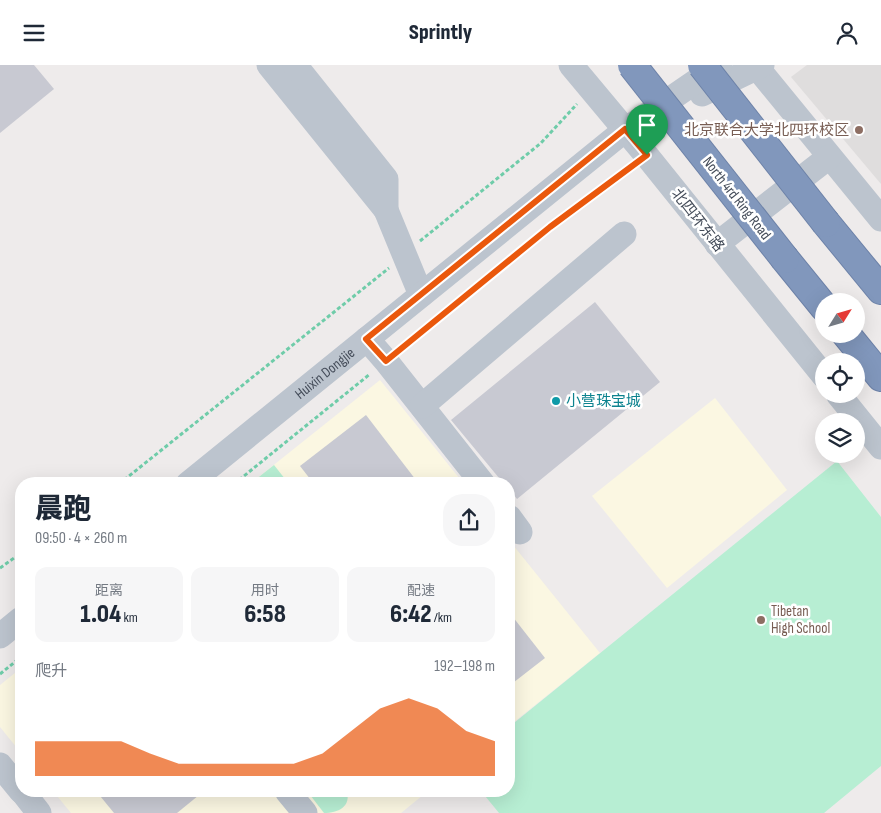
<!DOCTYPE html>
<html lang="zh">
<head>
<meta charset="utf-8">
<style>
	:root { --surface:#fff; --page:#f6f6f7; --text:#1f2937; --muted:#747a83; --accent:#ea580c }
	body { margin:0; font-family:"Sofia Sans Condensed","Noto Sans SC",sans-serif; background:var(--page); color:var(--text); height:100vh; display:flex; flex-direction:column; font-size:19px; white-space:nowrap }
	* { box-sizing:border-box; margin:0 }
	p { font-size:16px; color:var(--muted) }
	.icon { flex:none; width:28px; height:28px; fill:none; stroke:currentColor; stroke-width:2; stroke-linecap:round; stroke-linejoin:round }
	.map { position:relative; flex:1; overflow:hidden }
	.side { position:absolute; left:15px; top:412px; width:500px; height:320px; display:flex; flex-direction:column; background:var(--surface); border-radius:20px; box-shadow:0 5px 20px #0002 }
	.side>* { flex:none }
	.needle { width:32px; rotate:53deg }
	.fabs { position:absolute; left:815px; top:228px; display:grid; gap:10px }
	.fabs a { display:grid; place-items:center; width:50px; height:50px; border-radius:50%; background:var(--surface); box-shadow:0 5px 20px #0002; font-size:25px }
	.pin { position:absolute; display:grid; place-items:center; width:42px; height:42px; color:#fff; margin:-51px -21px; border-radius:50% 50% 50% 0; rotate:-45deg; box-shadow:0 0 5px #0007 }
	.pin .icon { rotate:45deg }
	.round { display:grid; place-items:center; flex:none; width:52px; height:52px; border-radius:20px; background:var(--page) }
	.head { display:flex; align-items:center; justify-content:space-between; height:85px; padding:0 20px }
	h1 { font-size:28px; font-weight:800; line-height:38px }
	.figures { display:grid; grid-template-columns:repeat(3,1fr); gap:8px; height:85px; padding:5px 20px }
	.figures div { display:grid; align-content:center; border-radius:12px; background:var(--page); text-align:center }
	.figures b { font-size:25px; font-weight:800 }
	.figures small { font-size:14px; font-weight:400 }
	.figures p { font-size:14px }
	.chart { height:140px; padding:10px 20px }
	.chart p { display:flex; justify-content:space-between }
	.chart svg { width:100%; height:90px; margin-top:5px; fill:var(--accent); opacity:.7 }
	header { display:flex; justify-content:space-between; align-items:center; height:65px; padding:0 20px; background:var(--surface); font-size:22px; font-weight:800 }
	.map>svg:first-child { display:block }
</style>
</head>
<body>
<header><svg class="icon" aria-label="menu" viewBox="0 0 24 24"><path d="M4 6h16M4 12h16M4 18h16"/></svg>Sprintly<svg class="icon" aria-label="person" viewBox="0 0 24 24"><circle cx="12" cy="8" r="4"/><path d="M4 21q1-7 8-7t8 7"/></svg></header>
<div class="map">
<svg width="881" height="748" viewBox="0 0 881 748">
	<rect width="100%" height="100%" fill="#eeebeb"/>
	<g fill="#fbf7e2">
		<polygon points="380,315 464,419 250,419"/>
		<polygon points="715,333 787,425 667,523 592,431"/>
		<polygon points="509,475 600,588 509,661"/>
		<polygon points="21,603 21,688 0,662 0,620"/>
		<polygon points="53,726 428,726 401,748 71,748"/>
	</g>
	<polygon fill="#dfdddd" points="807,0 881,0 881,119 791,12"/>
	<g fill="#b7eed3">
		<polygon points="837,396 881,452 881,701 824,748 499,748 481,726 509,726 509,662"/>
		<polygon points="274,400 289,419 250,419"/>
		<path d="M307,726H347C351,742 338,748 324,748Z"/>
	</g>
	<g fill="#c8c9d2">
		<polygon points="0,0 34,0 54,24 0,68"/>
		<polygon points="595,237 660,317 517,434 509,424 509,419 504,419 451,355"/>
		<polygon points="366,350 419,419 314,419 300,401"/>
		<polygon points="509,547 545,593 509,621"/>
		<polygon points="96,726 204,726 177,748 114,748"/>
	</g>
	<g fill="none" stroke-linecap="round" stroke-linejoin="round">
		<defs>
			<g id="highway">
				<polyline points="826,158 881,225"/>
				<polyline points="785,194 824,242"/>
				<polyline points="846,269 881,312"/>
			</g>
		</defs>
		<use href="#highway" stroke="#6d82a8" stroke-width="30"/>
		<g stroke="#6fcca9" stroke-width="3" stroke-dasharray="4 2.5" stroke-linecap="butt">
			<polyline points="420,176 541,78 577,39"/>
			<polyline points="402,283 550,162 631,103"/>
			<polyline points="119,419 389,203"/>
			<polyline points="234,419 370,309"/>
			<polyline points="0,503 21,488"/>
			<polyline points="0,609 21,592"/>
		</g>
		<g stroke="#bcc4ce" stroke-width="25">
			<polyline points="269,0 386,145 421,230"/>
			<polyline points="295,0 386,114 386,145"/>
			<polyline points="571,0 647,91 824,311"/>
			<polyline points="755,0 881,154"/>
			<polyline points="702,29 762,0"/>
			<polyline points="717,179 829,92"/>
			<polyline points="367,274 386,296 483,419"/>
			<polyline points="838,329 881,382"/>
			<polyline points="422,341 624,169"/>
			<path id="s1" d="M188,419L625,65L720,0"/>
			<polyline points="509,452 520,467"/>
			<polyline points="0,571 21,554"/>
			<polyline points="0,700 21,726"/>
			<polyline points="22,726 39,748"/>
			<polyline points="287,726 305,748"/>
		</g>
		<use href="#highway" stroke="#8197bc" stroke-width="28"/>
		<defs>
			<g id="highway-bridge">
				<polyline points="632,0 785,194"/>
				<polyline points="702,0 826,158"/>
			</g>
		</defs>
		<use href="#highway-bridge" stroke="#6d82a8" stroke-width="30" stroke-linecap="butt"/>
		<use href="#highway-bridge" stroke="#8197bc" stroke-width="28"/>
	</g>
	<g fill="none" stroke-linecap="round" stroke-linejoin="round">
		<defs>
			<polygon id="route" points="625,64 647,90 550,162 386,296 366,274"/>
		</defs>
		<use href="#route" stroke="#fff" stroke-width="10"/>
		<use href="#route" stroke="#ea580c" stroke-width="6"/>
	</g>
	<g fill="#8d6e63" stroke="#fff" stroke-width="2">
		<circle cx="859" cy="65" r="5"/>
		<circle cx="761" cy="555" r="5"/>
	</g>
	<circle fill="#0f9aa8" stroke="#fff" stroke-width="2" cx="556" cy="336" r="5"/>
	<g text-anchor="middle" stroke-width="5" stroke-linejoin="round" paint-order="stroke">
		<g font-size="15" fill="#785e54" stroke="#fff" text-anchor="end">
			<text x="849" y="70">北京联合大学北四环校区</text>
			<text x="771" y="551" text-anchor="start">Tibetan<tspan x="771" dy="17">High School</tspan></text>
		</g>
		<g font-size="15" fill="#444c59" stroke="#fff">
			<text transform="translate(737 133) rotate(52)" y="5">North 4rd Ring Road</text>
			<text transform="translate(698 155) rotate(52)" y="5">北四环东路</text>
			<text dy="5" stroke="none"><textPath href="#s1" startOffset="176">Huixin Dongjie</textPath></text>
		</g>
		<g font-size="15" fill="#0d838f" stroke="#fff" text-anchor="start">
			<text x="566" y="341">小营珠宝城</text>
		</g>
	</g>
</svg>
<div class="fabs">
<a><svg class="needle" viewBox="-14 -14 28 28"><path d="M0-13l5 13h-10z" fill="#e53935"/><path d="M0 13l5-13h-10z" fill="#747a83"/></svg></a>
<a><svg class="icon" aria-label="locate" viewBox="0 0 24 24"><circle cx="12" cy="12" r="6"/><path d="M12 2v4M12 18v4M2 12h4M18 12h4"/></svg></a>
<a><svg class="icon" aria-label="layers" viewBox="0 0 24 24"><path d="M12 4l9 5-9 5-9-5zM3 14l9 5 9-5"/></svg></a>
</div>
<div class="pin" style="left:647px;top:90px;background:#1e9e55"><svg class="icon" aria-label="arrive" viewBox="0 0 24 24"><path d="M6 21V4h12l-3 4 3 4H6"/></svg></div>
<section class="side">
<div class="head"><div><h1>晨跑</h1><p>09:50 · 4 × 260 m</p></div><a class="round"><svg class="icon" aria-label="share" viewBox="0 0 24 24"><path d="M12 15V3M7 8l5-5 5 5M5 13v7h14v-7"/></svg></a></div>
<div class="figures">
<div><p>距离</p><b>1.04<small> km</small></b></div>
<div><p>用时</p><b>6:58</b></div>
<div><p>配速</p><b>6:42<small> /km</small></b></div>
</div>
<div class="chart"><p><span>爬升</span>192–198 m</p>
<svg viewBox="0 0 160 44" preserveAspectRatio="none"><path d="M0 44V27L10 27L20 27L30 27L40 33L50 38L60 38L70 38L80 38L90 38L100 33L110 22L120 11L130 6L140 11L150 22L160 27V44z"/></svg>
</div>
</section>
</div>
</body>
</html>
